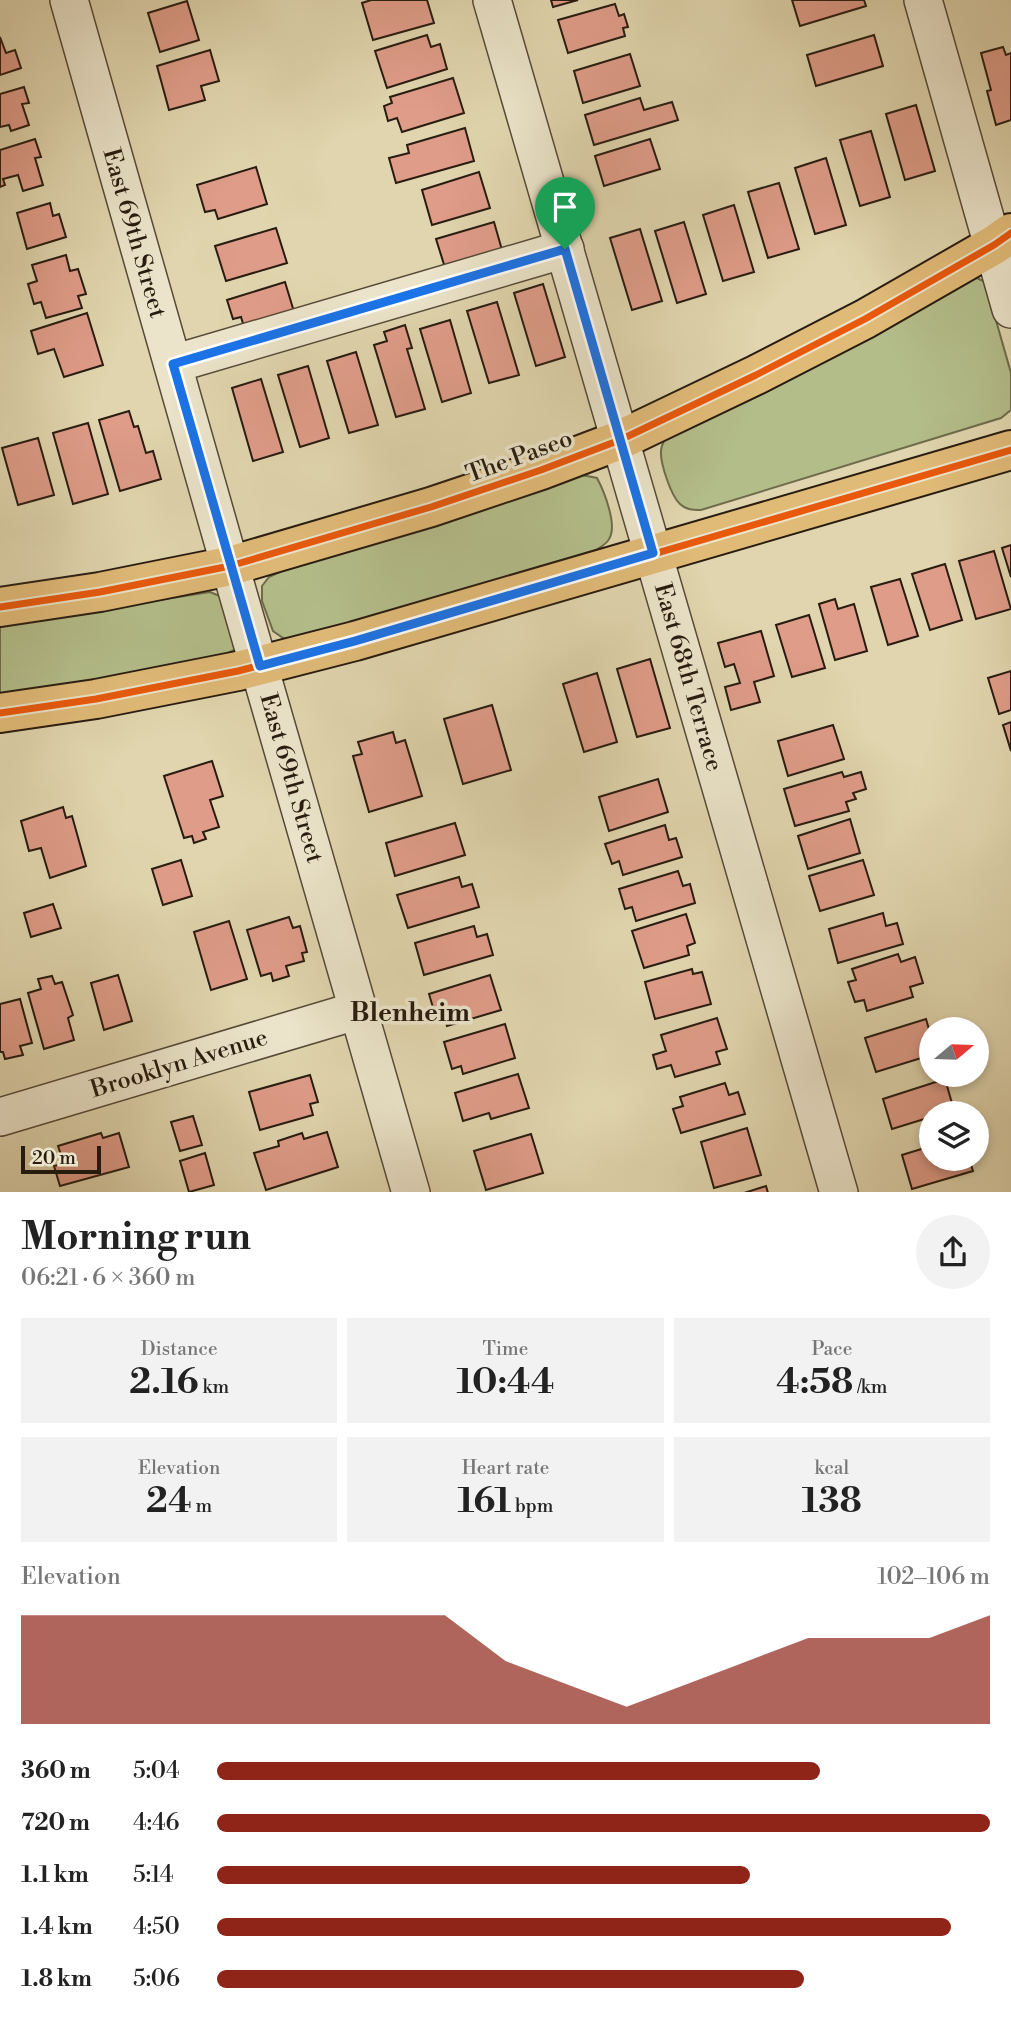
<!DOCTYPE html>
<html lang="en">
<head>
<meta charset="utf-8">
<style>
	:root { --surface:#fff; --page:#f2f2f2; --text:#222; --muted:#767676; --accent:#8f2418 }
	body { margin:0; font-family:"Libre Bodoni",serif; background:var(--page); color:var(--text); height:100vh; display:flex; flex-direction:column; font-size:26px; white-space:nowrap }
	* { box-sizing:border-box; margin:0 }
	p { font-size:23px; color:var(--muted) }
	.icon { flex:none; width:38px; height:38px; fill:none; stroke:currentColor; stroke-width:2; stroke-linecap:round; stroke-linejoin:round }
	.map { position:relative; height:1192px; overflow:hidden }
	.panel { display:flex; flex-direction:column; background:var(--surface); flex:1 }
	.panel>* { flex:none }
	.needle { width:46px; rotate:71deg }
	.controls { position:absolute; left:919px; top:1017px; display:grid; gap:14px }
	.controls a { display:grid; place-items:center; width:70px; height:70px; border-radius:50%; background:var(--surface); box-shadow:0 4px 10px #0003; font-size:35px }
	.scale { position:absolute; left:21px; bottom:18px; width:80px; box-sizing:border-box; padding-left:7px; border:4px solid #281c0f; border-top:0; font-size:19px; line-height:24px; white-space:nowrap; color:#281c0f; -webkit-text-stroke:5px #ebe4ca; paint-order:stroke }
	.pin { position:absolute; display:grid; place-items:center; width:60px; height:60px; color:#fff; margin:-72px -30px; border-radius:50% 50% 50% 0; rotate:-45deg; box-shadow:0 0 7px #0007 }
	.pin .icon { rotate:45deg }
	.round { display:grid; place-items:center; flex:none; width:74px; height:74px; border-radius:37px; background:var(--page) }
	.overview { display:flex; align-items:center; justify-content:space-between; height:119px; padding:0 21px }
	h1 { font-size:38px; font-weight:800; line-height:52px }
	.figures { display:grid; grid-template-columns:repeat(3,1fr); gap:10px; height:119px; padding:7px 21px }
	.figures div { display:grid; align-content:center; border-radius:0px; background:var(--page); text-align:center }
	.figures b { font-size:35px; font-weight:800 }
	.figures small { font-size:19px; font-weight:400 }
	.figures p { font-size:19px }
	.chart { height:196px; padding:14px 21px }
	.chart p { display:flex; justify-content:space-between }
	.chart svg { width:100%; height:126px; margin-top:7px; fill:var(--accent); opacity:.7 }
	ul { padding:0 21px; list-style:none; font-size:23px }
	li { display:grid; grid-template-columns:112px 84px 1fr; align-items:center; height:52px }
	li i { height:18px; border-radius:9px; background:var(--accent) }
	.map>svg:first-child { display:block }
</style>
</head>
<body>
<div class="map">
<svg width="1011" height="1193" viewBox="0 0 1011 1193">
	<rect width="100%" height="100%" fill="#e0d5ae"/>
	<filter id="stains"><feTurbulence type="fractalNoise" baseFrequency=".00286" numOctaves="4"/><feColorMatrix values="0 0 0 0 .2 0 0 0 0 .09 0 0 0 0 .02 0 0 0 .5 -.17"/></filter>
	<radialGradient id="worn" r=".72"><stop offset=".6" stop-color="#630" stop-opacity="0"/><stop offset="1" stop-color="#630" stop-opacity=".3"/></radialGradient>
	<g fill="#b3bd89" stroke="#6e6c4c" stroke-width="2">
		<path d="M975,277L985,282L1011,373V410L1001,418L701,510C693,510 686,510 680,504C671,496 660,463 661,451C661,445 664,441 667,436Z"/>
		<path d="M582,475L597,478C604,491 618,526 609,539C607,544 600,547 596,550L299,639L283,638L273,631L262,601V586L269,577L288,568Z"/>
		<polygon points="210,592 222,597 238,639 234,650 220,657 80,683 0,696 0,625"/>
	</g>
	<g fill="#df9c89" stroke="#281c0f" stroke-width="2">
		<polygon points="371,0 427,0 434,23 373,40 362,3"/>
		<polygon points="551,0 578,0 553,7"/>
		<polygon points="792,0 864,0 866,6 800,26"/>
		<polygon points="187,1 199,40 160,52 148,13"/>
		<polygon points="615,4 619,16 624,14 628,27 623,28 625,36 568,53 558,20"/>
		<polygon points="427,35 431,47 440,44 447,69 387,88 375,51"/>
		<polygon points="874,35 883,66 816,86 807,55"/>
		<polygon points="0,37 6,53 15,50 21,68 0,75"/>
		<polygon points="1003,47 1006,55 1011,53 1011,120 996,125 987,91 991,90 981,53"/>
		<polygon points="210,50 219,81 201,86 205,100 169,110 157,66"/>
		<polygon points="630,54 640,86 583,103 574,71"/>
		<polygon points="453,78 464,113 402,132 397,118 388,121 384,106 392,103 390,97"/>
		<polygon points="24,87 29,103 22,104 29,125 11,131 9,125 0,127 0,94"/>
		<polygon points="640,98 644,110 672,102 678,120 594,145 585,115"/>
		<polygon points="916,105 935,171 905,180 886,114"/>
		<polygon points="465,128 474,161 396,183 389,158 409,153 407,145"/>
		<polygon points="871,131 890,197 860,206 840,140"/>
		<polygon points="35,139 41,157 35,158 43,185 23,191 18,175 3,179 5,185 0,187 0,150"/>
		<polygon points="650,139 660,169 604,186 595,156"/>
		<polygon points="826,158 846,225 815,234 795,168"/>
		<polygon points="256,167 267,204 218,219 215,210 205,212 197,185"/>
		<polygon points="479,172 490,208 432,225 422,190"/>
		<polygon points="779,183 799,249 768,258 748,192"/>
		<polygon points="50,203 53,216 59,214 66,237 27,249 17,213"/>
		<polygon points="734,205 754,272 723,281 703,215"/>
		<polygon points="494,222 504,257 447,274 436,239"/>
		<polygon points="684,222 706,294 677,303 655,231"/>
		<polygon points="276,228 287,263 226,281 215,246"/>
		<polygon points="640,229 662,301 632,310 610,238"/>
		<polygon points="66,255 70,271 78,269 86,294 78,296 82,308 46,318 41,302 34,304 28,284 37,281 32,265"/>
		<polygon points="285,282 295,315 245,330 241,317 233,319 227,300"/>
		<polygon points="543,284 565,357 536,366 514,293"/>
		<polygon points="497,302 519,375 489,383 467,311"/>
		<polygon points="87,313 103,365 64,377 54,349 38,354 31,331"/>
		<polygon points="450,320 471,393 442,402 420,329"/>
		<polygon points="405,325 412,348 407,349 425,409 396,417 374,345 387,341 384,332"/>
		<polygon points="356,352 378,425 349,433 327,361"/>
		<polygon points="308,366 329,438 300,447 278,375"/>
		<polygon points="261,379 283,452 253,461 232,388"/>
		<polygon points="129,411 134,427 138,426 146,453 153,451 161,479 120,491 99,420"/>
		<polygon points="88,423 108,494 73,504 53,433"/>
		<polygon points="38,438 54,495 18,505 2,448"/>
		<polygon points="1011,545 1011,577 1002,548"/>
		<polygon points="994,551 1011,609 976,619 959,561"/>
		<polygon points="945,564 962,620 930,630 912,574"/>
		<polygon points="900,579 918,636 888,645 871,587"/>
		<polygon points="835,599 838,609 854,604 867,651 835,660 819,604"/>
		<polygon points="809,615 825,668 792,677 776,625"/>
		<polygon points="761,631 774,676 754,682 760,702 731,710 725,687 740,683 734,664 725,667 718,643"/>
		<polygon points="650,659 670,728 637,737 617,669"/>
		<polygon points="1011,671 1011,710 999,714 988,678"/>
		<polygon points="597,673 617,742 584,752 563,684"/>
		<polygon points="492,705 511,770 463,784 444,719"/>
		<polygon points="1011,722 1011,751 1003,725"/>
		<polygon points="833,725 844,759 788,776 778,741"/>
		<polygon points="393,732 396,743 405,740 422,796 369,812 353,756 362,754 358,742"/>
		<polygon points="212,761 223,796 210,800 219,827 203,832 206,839 194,843 192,836 184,838 164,776"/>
		<polygon points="842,772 844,777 861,772 866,789 853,793 856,799 846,802 849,811 795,826 784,789"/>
		<polygon points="658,779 668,812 609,831 599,797"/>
		<polygon points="63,807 66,818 72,816 86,866 50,878 41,848 29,851 21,821"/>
		<polygon points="850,819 860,853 808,869 798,836"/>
		<polygon points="455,823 465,855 395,876 386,843"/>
		<polygon points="665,825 669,840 676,838 682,857 623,875 619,861 612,864 605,844"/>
		<polygon points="181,860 192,896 163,905 152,869"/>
		<polygon points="863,860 874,895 820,911 809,876"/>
		<polygon points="678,871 683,886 690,884 695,903 636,921 632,907 625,909 619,889"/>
		<polygon points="459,877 462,887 472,884 479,907 408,928 397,895"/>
		<polygon points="53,904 61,928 31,937 24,913"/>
		<polygon points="883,913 886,926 897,923 903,944 838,963 829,929"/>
		<polygon points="686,914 695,943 687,946 689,955 644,968 632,931"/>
		<polygon points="289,917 293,928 300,926 307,952 302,953 304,961 286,966 289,976 273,981 271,973 261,976 247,930"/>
		<polygon points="229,921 247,979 211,990 194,932"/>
		<polygon points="474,926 477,937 487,934 493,955 424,975 415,943"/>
		<polygon points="898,954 901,962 915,957 923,983 910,987 913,997 867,1011 864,1000 855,1002 848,982 856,980 852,969"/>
		<polygon points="692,969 693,974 702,972 711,1004 655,1019 645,982"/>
		<polygon points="118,975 132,1021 104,1030 91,983"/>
		<polygon points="490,975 501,1010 447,1026 445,1019 437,1021 429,994"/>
		<polygon points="52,976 55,984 62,982 73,1015 68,1018 74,1040 44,1049 28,993 41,989 38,979"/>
		<polygon points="20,999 32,1043 20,1046 23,1055 5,1059 3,1052 0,1052 0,1004"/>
		<polygon points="717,1018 727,1049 716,1052 720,1064 675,1077 671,1065 657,1069 653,1055 666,1051 661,1035"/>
		<polygon points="926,1019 931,1036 931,1055 876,1072 865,1038"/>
		<polygon points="505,1024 515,1058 463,1074 461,1066 452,1069 444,1042"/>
		<polygon points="518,1074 529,1108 491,1119 489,1113 463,1121 455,1093"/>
		<polygon points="310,1075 318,1102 310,1104 313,1115 260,1130 249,1092"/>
		<polygon points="945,1079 954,1110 944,1113 931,1113 931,1117 892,1129 883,1099"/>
		<polygon points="725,1083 729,1095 738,1092 745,1114 681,1133 673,1109 683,1106 680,1097"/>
		<polygon points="193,1116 202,1145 180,1151 171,1122"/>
		<polygon points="747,1128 761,1175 714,1188 701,1142"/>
		<polygon points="327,1132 338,1167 266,1190 254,1153 279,1146 278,1141 302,1133 304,1139"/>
		<polygon points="101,1133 103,1138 119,1133 129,1167 60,1186 54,1166 64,1164 58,1146"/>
		<polygon points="531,1134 543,1173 486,1190 474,1151"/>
		<polygon points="931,1146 931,1158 969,1158 973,1171 912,1189 902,1155"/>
		<polygon points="205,1153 214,1185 189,1192 180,1161"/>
		<polygon points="766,1186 768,1193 744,1193"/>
	</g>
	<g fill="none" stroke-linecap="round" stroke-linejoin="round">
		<defs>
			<g id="minor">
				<polyline points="69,0 230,566 411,1193"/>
				<polyline points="492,0 839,1193"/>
				<polyline points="923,0 1011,309"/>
				<polyline points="173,364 565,249"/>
				<polyline points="0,1117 359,1010"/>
			</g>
			<g id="major">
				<polyline points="0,607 100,592 230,566 431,507 541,470 620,440 756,375 865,319 994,245 1011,233"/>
				<polyline points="0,713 96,699 238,671 355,641 1011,450"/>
			</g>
		</defs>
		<use href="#minor" stroke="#564a37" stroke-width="40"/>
		<use href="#major" stroke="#281c0f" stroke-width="42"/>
		<use href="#minor" stroke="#ebe4ca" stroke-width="37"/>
		<use href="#major" stroke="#e0ba77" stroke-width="38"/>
		<defs>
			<g id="cycleway">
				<polyline points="0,607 100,592 230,566 431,507 541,470 620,440 756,375 865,319 994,245 1011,233"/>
				<polyline points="0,713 96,699 238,671 355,641 1011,450"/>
			</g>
		</defs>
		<use href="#cycleway" stroke="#ebe4ca" stroke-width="11"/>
		<use href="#cycleway" stroke="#e8590c" stroke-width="7"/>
	</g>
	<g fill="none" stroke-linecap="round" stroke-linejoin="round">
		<defs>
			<polygon id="route" points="565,249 653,553 355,641 260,666 173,364"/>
		</defs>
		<use href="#route" stroke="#fff" stroke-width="14"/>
		<use href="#route" stroke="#1a73e8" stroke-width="9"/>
	</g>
	<g text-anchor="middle" stroke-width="7" stroke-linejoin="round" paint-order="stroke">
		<g font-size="24" fill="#281c0f" stroke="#ebe4ca">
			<text transform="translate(135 233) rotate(74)" y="8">East 69th Street</text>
			<text transform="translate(519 456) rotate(-20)" y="8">The Paseo</text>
			<text transform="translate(689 677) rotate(74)" y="8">East 68th Terrace</text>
			<text transform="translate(292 778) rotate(74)" y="8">East 69th Street</text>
			<text transform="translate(179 1063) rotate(-17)" y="8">Brooklyn Avenue</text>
		</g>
		<g font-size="26" font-weight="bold" fill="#281c0f" stroke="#ebe4ca">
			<text x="410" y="1021">Blenheim</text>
		</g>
	</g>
	<rect width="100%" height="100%" filter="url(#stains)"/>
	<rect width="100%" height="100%" fill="url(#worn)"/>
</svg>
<div class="controls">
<a><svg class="needle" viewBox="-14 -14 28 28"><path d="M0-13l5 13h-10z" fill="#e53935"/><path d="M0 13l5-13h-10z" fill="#767676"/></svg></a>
<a><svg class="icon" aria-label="layers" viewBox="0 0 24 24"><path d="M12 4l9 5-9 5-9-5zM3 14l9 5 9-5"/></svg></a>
</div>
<div class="scale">20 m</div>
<div class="pin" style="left:565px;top:249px;background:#1e9e55"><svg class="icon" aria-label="arrive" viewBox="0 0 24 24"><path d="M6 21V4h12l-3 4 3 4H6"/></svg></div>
</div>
<section class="panel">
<div class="overview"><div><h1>Morning run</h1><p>06:21 · 6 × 360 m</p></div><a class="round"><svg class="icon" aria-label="share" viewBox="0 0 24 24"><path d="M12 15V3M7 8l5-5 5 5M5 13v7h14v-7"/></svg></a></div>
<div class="figures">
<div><p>Distance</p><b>2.16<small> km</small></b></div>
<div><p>Time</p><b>10:44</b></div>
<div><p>Pace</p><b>4:58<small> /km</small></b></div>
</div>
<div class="figures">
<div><p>Elevation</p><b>24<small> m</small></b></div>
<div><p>Heart rate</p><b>161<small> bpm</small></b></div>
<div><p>kcal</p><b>138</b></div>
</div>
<div class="chart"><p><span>Elevation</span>102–106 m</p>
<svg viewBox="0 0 160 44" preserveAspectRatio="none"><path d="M0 44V6L10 6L20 6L30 6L40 6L50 6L60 6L70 6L80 22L90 30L100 38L110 30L120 22L130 14L140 14L150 14L160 6V44z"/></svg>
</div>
<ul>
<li><b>360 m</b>5:04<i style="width:78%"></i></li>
<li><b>720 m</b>4:46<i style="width:100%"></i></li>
<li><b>1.1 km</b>5:14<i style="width:69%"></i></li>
<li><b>1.4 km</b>4:50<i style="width:95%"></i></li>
<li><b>1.8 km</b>5:06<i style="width:76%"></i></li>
</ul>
</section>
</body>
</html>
